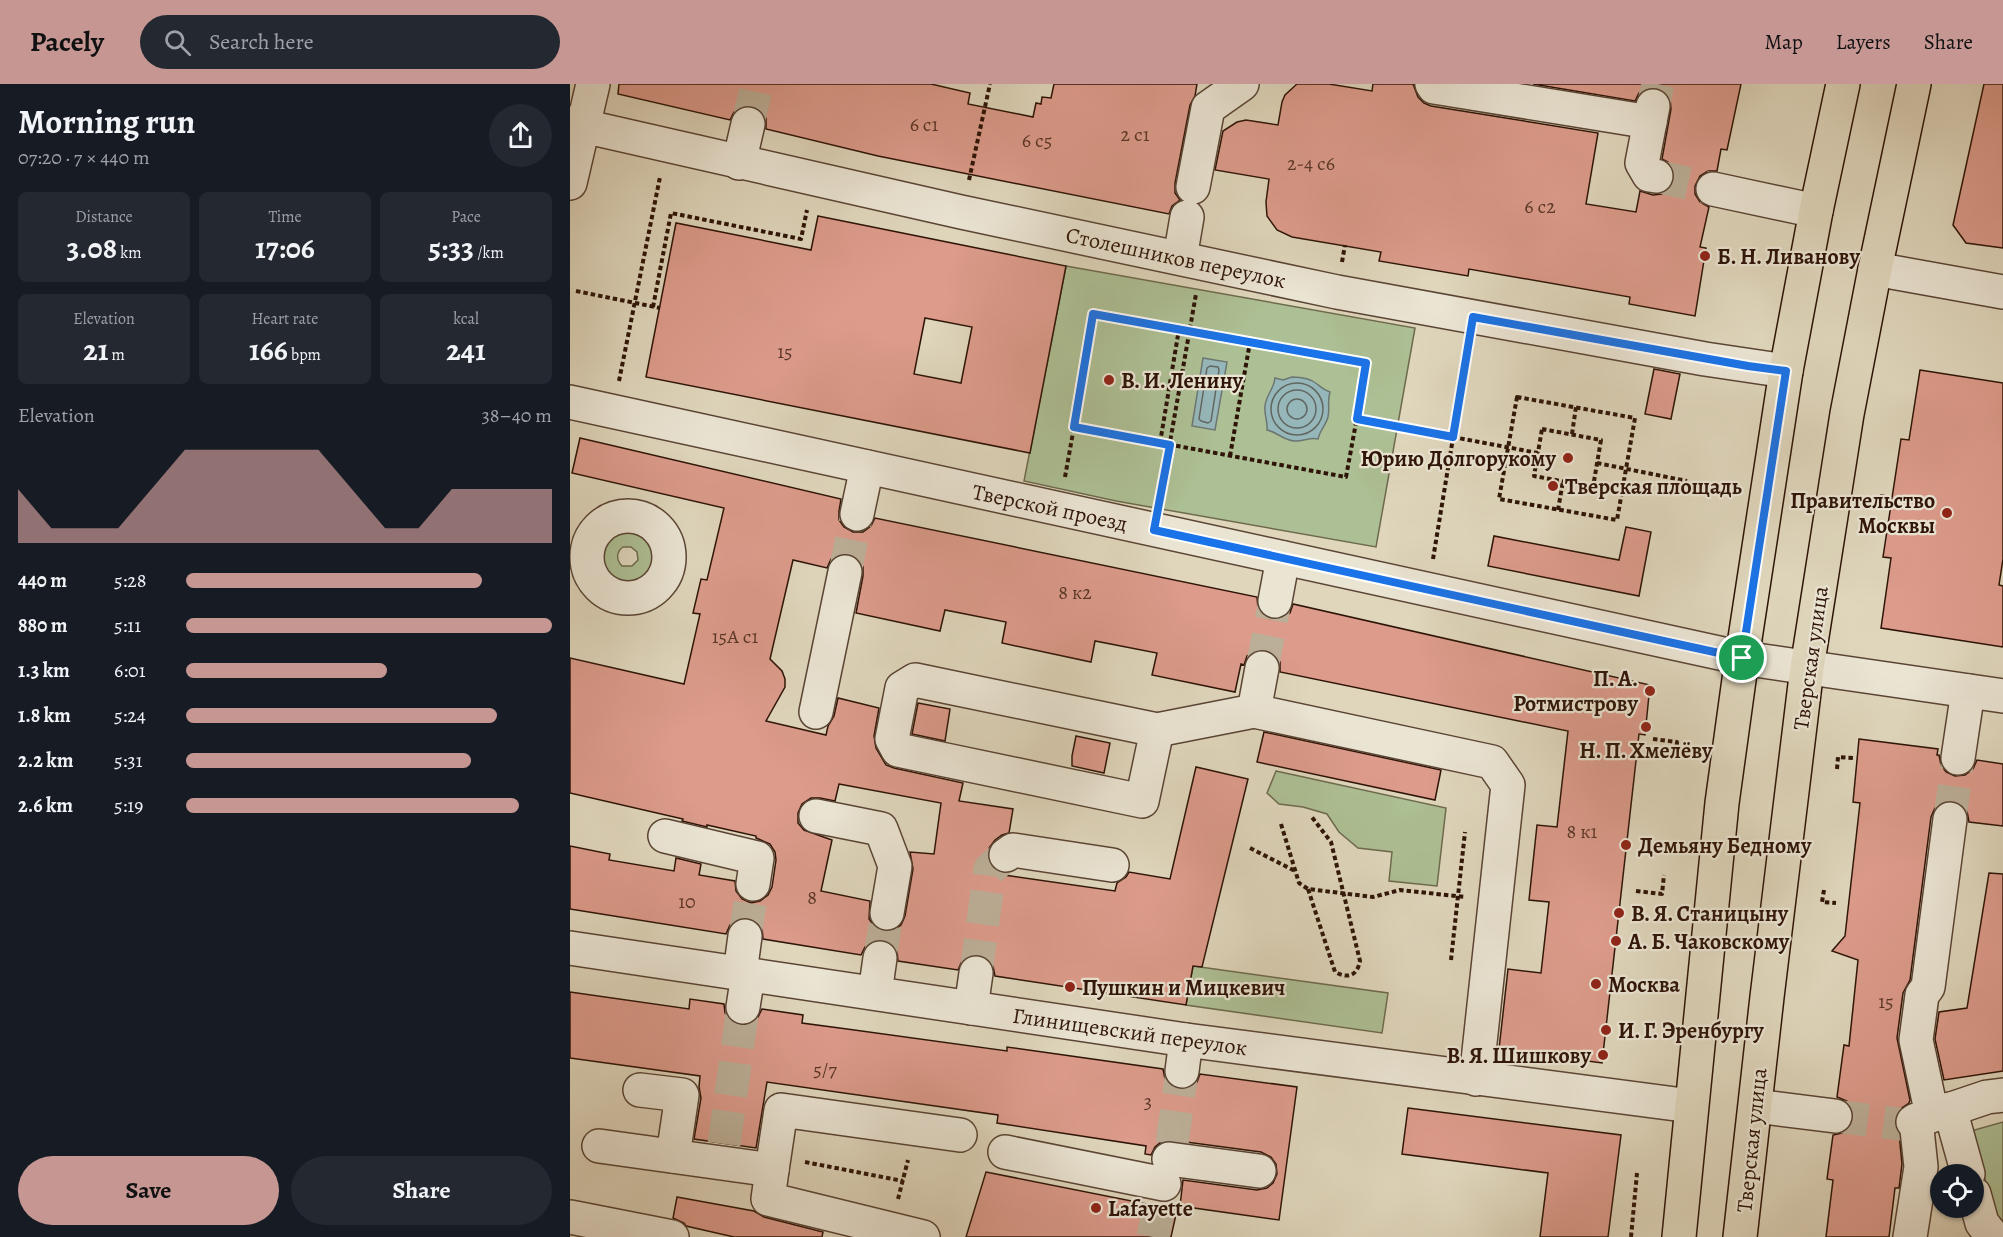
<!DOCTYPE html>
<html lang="en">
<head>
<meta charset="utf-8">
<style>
	:root { --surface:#171b24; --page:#242831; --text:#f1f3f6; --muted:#9ea1a6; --accent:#c59692 }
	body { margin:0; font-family:Alegreya,serif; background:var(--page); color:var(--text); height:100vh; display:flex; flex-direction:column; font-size:22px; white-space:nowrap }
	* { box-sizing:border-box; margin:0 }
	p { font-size:20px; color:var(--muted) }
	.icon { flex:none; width:33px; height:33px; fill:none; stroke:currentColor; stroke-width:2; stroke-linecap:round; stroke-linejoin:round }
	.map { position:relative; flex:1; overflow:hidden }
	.sheet { display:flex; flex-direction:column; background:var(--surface); width:570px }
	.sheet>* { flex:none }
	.fabs { position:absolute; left:1360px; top:1080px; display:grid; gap:12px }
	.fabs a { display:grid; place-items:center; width:54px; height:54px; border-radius:50%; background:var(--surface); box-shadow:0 2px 4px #0004; font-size:30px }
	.pin { position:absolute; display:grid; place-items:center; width:51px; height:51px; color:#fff; margin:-26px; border:3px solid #fff; border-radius:50%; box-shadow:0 2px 6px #0007 }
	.round { display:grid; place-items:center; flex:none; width:63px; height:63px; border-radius:32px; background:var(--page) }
	.head { display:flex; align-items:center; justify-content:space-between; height:102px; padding:0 18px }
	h1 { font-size:33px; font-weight:700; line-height:45px }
	.stats { display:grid; grid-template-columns:repeat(3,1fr); gap:9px; height:102px; padding:6px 18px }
	.stats div { display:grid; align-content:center; border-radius:9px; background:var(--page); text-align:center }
	.stats b { font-size:30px; font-weight:700 }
	.stats small { font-size:16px; font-weight:400 }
	.stats p { font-size:16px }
	.chart { height:168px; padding:12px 18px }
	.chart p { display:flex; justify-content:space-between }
	.chart svg { width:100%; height:108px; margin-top:6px; fill:var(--accent); opacity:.7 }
	.button { display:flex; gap:12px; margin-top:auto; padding:12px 18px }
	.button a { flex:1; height:69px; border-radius:36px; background:var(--accent); color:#111; font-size:24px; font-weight:700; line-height:69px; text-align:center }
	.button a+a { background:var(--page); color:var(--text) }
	ul { padding:0 18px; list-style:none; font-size:20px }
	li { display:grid; grid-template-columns:96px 72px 1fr; align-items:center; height:45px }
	li i { height:15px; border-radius:8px; background:var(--accent) }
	header { display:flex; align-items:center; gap:36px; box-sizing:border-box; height:84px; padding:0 30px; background:var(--accent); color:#111 }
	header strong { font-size:28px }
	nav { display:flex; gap:33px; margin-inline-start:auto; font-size:21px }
	.search { width:420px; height:54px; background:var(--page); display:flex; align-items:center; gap:15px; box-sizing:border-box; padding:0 21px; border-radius:33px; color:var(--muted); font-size:22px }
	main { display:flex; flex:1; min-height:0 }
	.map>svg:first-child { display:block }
</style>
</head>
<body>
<header>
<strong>Pacely</strong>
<div class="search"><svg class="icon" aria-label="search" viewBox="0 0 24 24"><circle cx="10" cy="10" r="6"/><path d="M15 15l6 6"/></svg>Search here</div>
<nav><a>Map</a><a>Layers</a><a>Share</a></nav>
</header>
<main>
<section class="sheet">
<div class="head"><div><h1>Morning run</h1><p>07:20 · 7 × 440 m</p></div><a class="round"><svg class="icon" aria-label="share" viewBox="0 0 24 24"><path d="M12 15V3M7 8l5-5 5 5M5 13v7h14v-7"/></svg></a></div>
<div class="stats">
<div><p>Distance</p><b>3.08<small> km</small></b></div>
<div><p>Time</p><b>17:06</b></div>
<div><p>Pace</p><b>5:33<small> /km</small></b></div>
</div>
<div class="stats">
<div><p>Elevation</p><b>21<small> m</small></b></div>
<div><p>Heart rate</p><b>166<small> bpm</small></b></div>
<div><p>kcal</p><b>241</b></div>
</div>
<div class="chart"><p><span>Elevation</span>38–40 m</p>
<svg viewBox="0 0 160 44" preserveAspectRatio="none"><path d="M0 44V22L10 38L20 38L30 38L40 22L50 6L60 6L70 6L80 6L90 6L100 22L110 38L120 38L130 22L140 22L150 22L160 22V44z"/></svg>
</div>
<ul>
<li><b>440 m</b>5:28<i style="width:81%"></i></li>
<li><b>880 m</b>5:11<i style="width:100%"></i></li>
<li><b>1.3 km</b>6:01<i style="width:55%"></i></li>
<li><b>1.8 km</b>5:24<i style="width:85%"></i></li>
<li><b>2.2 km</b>5:31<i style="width:78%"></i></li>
<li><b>2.6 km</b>5:19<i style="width:91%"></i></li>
</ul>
<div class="button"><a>Save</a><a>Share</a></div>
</section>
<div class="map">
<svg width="1433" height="1153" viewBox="0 0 1433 1153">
	<rect width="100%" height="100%" fill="#dfd6bc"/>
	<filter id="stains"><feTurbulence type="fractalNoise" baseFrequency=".00333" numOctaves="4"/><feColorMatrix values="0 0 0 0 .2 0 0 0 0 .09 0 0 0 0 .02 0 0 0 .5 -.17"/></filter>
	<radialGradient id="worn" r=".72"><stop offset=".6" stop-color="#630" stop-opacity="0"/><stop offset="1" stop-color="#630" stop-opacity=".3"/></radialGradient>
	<g fill="#adbf94" stroke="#6e6a4e" stroke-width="1.5" fill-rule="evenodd">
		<polygon points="496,182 845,244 806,463 546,417 454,397"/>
		<path d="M51,447C84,441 98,486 67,497C34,509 16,462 51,447ZM53,463H61L67,468L68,476L62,482H52C46,476 46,468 53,463Z"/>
		<polygon points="706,687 876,724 867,802 819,797 822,768 788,764 769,748 757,730 733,723 709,720 697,709"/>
		<polygon points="623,882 818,909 812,949 616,921"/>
		<polygon points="1433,1038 1433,1145 1428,1141 1401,1047"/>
	</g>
	<g fill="#96b7ba" stroke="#6c7672" stroke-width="1.5">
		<polygon points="633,274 657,278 645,346 622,342"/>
		<path d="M722,293C731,293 740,294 747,300C752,304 754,306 760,308C757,317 760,324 758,333C756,341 750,346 748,355C740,353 732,358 724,357C713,356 707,348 697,346C698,338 694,331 695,322C696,311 704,305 705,294L713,296Z"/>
	</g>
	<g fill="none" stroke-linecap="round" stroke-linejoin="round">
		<g stroke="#626660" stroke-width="1.5">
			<polygon points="640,282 648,283 649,286 641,337 638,339 631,337 629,335 637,284"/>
			<circle cx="727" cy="325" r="26"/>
			<circle cx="727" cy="325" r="19"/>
			<circle cx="727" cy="325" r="10"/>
		</g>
	</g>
	<g fill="#dc9b8b" stroke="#2e1407" stroke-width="1.5" fill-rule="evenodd">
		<polygon points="49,0 361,0 400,9 398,20 463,33 466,19 471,20 472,13 481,14 484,0 627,0 625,12 620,21 605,99 605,109 610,116 602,122 599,130 308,72 196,45 196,34 191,27 183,22 172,22 164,28 160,36 48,10"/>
		<polygon points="727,0 759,0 802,7 803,0 843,0 848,13 854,19 861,22 1028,49 1016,120 1066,128 1070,107 1083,111 1092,110 1100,104 1104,95 1103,85 1098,78 1092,75 1101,25 1100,15 1096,8 1087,4 1077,4 1069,9 1065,17 963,0 1171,0 1157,66 1151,65 1147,87 1138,87 1130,92 1125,102 1125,110 1130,118 1139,123 1130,163 1136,164 1125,232 1059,220 1060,213 899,185 898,192 809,177 811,168 722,153 707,146 697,132 696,118 699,95 645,86 653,47 667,38 676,36 708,41 712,18 715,11"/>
		<polygon points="1414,0 1433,0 1433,164 1396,159 1383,141"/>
		<path d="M248,132L496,182L460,369L76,293L106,139L241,166ZM355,234L402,243L391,299L344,290Z"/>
		<polygon points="1084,285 1110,290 1101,335 1075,330"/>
		<polygon points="1350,286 1433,299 1433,475 1429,501 1433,502 1433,563 1311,544 1321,474 1313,473 1331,355 1339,356"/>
		<path d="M10,354L271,415L269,427V436L274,443L283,448H293L301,442L305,434L687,513L688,524L692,531L701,535L712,534L720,529L723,520L1080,601L1075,651L1069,650L1032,979L929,965L938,885L971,889L979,818L959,816L967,741L987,743L998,647L710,588V578L705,570L695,566L685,567L677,572L674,581L671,580L665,608L582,591L587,569L525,557L521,578L432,559L436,538L375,526L370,547L286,529L293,492V483L287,474L278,470H270L261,475L257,484L223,476L200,575L212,587L215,595V603L196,637L256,651L258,642L264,632L268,614L309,624L304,652L306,664L316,681L324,684L393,699L389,717L443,725L439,749L432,751L425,756L419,764L417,773L421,782L428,788L434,789V791L545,807L547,799L556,793L559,788L600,795L626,683L678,695L632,883L623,882L616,921L425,892L423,882L417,874L409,871L399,872L392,877L388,886L328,877L327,867L321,859L313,856L303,857L295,863L291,871L193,855L192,844L186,837L178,834L167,835L160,841L156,850L0,825V762L40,770L39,776L104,787L106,774L131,780L129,791L165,797L166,807L172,815L181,819L190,817L198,811L202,803L206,776L205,768L200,760L186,754V752L137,741V743L112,737L113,735L0,709V574L114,600L130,530L123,529L131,495L137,496L154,424L2,389ZM269,700L371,719L364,770L340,768L343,785L335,832L331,841L323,847H313L305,843L299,835L300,817L251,807L262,756L234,746L228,739V729L232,720L241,714H250L265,717Z"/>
		<polygon points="1056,443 1081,448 1069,512 918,482 924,452 1049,476"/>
		<polygon points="348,619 380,625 375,657 342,650"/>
		<polygon points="694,648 871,686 865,716 687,678"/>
		<polygon points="506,652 540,659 534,689 502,682 502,672"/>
		<polygon points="1289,655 1368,665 1367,671 1369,671 1371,681 1376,688 1385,692 1395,691 1403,685 1407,676 1433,680 1433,742 1399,738 1397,727 1392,721 1383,717 1373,718 1365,724 1361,733 1340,896 1333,909 1327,954 1340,1016 1339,1019 1329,1026 1325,1035 1325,1043 1329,1049 1332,1080 1329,1104 1325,1104 1319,1153 1256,1153 1263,1096 1257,1095 1263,1051 1272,1049 1280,1044 1284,1034 1282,1024 1277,1017 1267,1013 1274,961 1279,962 1288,876 1262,867 1275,852 1290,719 1283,718"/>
		<polygon points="1419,789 1433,790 1433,987 1374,996 1365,955 1369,928 1397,924"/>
		<polygon points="0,908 119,925 120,915 154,920 155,929 161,937 171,942 179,941 187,935 192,925 233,931 232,939 277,945 437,967 437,963 593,985 595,995 600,1001 609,1005 620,1004 627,998 630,990 727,1003 709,1136 610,1122 613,1096 687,1106 697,1104 703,1099 707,1090 706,1080 701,1073 691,1068 601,1056 591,1058 585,1063 581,1071 575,1070 576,1062 427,1039 428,1031 197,998 186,1064 124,1055 131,1014 129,1003 130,992 0,974"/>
		<polygon points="838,1024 1051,1051 1038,1153 970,1153 978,1089 832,1070"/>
		<polygon points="416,1088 607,1126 601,1153 396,1153"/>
		<polygon points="107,1113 184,1127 194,1133 253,1148 252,1153 164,1153 116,1142 114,1139 103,1134"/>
	</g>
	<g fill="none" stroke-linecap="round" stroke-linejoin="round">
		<g stroke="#bcaf98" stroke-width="33" stroke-dasharray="33 16" stroke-linecap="butt">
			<polyline points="1083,22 1088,0"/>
			<polyline points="178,40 187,0"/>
			<polyline points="1086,92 1143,105"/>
			<polyline points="275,488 287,430"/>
			<polyline points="692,584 705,517"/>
			<polyline points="1380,735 1388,674"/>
			<polyline points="175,852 183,800"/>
			<polyline points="310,874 317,829"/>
			<polyline points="406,889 420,785 436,771"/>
			<polyline points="1265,1032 1337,1041"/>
			<polyline points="154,1060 173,923"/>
			<polyline points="602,1060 612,987"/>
			<polyline points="583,1153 589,1123"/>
		</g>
		<defs>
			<g id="minor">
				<polyline points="862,0 864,3 1080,38"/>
				<polyline points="1083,22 1072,79 1079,91 1086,92"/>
				<polyline points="0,39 391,128 767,208 1135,275 1216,287"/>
				<polyline points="169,79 178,40"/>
				<polyline points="0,99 23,0"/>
				<polyline points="623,103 638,24 672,0"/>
				<polyline points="1143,105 1246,127"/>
				<polyline points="610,174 617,133"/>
				<polyline points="1305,185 1433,208"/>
				<polyline points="0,318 1172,574 1433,612"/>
				<polyline points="287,430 297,383"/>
				<circle cx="58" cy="473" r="41"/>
				<polyline points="705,517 713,474"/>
				<polyline points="692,584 684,627 922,678 938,701 906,995"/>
				<polyline points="246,628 275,488"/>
				<polyline points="587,646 572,717 328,666 322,655 332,604 345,596 587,646 684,627"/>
				<polyline points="1388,674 1398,607"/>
				<polyline points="246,732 311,745 325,782 317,829"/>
				<polyline points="95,752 187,774 183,800"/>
				<polyline points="436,771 443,766 542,781"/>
				<polyline points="0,864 616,956 1121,1022"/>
				<polyline points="170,889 175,852"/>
				<polyline points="305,909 310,874"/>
				<polyline points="173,923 178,891"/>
				<polyline points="401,924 406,889"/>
				<polyline points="612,987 616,956"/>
				<polyline points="70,1006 112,1011 103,1072"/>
				<polyline points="1186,1022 1265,1032"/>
				<polyline points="1380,1025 1398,1090"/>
				<polyline points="1362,1031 1346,956 1352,911 1358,903 1380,735"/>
				<polyline points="1343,1038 1417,1013 1433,1011"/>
				<polyline points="29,1062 202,1086 211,1026 390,1051"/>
				<polyline points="435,1068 594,1100"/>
				<polyline points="599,1075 689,1087"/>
				<polyline points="202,1086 198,1115 353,1153"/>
				<polyline points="1404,1110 1412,1139 1423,1153"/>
				<polyline points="0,1133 102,1153"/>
				<polyline points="1340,1153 1351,1083 1346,1036"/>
			</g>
			<g id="major">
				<polyline points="1109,1153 1152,719 1172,574 1216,287 1246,127 1273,0"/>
				<polyline points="1170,1153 1197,913 1237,584 1277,330 1305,185 1344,0"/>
			</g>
		</defs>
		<use href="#minor" stroke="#5a4434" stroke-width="36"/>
		<use href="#major" stroke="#2e1407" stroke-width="36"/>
		<g stroke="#2e1407" stroke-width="4" stroke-dasharray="4.5 3" stroke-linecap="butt">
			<polyline points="399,96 420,0"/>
			<polyline points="772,178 775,161"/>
			<polyline points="6,207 90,224"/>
			<polyline points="83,223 101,129 231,155 237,126"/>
			<polygon points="523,230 797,279 776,393 504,343"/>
			<polyline points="49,297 90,93"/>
			<polygon points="947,313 1065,334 1047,436 929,415"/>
			<polyline points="787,335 968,369"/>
			<polygon points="972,345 1031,356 1023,403 964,392"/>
			<polyline points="1002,350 1006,323"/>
			<polyline points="590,359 609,245"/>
			<polyline points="660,372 680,258"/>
			<polyline points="1027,379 1117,397"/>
			<polyline points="495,393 504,343"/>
			<polyline points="1310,412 1322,414"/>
			<polyline points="590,415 626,210"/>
			<polyline points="988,426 993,397"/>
			<polyline points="863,475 898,263"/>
			<polyline points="1083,655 1107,658 1106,672"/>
			<polyline points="1267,685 1268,673 1283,674"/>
			<polyline points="711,740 729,799 738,805 803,813 830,806 895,813"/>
			<polyline points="680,764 725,787"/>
			<path d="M738,805L765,888C778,895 787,892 790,877L761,758L741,732"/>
			<polyline points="1254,806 1252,818 1266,819"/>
			<polyline points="1066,807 1092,810 1094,791"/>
			<polyline points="881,876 895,748"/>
			<polyline points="235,1078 333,1097"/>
			<polyline points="328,1115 338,1076"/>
			<polyline points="1061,1153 1067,1089"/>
		</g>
		<use href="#minor" stroke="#eae4d3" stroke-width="33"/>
		<use href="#major" stroke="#dfd6bc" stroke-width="33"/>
	</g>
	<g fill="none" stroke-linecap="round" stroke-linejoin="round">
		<defs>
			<polygon id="route" points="523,230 796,279 787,335 883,353 903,233 1178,282 1216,287 1172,574 584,446 600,361 504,343"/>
		</defs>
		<use href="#route" stroke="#fff" stroke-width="12"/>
		<use href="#route" stroke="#1a73e8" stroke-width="8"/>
	</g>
	<g fill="#8f2418" stroke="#eae4d3" stroke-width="2">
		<circle cx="1135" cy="172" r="6"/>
		<circle cx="539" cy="296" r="6"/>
		<circle cx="998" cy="374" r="6"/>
		<circle cx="983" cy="402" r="6"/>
		<circle cx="1377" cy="429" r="6"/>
		<circle cx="1080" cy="607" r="6"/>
		<circle cx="1076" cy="643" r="6"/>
		<circle cx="1056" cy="761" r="6"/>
		<circle cx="1049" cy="829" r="6"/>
		<circle cx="1046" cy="857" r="6"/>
		<circle cx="1026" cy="900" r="6"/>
		<circle cx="500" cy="903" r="6"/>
		<circle cx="1036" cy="946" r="6"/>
		<circle cx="1033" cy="971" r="6"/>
		<circle cx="526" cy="1124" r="6"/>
	</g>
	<g text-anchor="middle" stroke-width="4.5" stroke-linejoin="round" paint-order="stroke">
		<g font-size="20" fill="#5a3628">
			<text x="354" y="47">6 с1</text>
			<text x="565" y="57">2 с1</text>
			<text x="467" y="63">6 с5</text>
			<text x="741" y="86">2-4 с6</text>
			<text x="970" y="129">6 с2</text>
			<text x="215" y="274">15</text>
			<text x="505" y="515">8 к2</text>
			<text x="165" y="559">15А с1</text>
			<text x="1012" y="754">8 к1</text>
			<text x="242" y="820">8</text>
			<text x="117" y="824">10</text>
			<text x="1316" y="924">15</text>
			<text x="255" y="992">5/7</text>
			<text x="578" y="1024">3</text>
		</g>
		<g font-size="22" font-weight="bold" fill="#2e1407" stroke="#eae4d3" text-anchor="start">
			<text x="1147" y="180">Б. Н. Ливанову</text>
			<text x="551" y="304">В. И. Ленину</text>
			<text x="986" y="382" text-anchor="end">Юрию Долгорукому</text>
			<text x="995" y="410">Тверская площадь</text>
			<text x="1365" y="424" text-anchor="end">Правительство<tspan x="1365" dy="25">Москвы</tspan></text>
			<text x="1068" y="602" text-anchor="end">П. А.<tspan x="1068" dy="25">Ротмистрову</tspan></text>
			<text x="1076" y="674" text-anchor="middle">Н. П. Хмелёву</text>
			<text x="1068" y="769">Демьяну Бедному</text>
			<text x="1061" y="837">В. Я. Станицыну</text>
			<text x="1058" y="865">А. Б. Чаковскому</text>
			<text x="1038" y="908">Москва</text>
			<text x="512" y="911">Пушкин и Мицкевич</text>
			<text x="1048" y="954">И. Г. Эренбургу</text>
			<text x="1021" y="979" text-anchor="end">В. Я. Шишкову</text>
			<text x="538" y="1132">Lafayette</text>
		</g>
		<g font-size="22" fill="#2e1407" stroke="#eae4d3">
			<text transform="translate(606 173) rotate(12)" y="8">Столешников переулок</text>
			<text transform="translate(480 423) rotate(12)" y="8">Тверской проезд</text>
			<text transform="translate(1240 574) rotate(-82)" y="8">Тверская улица</text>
			<text transform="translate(560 947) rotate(8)" y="8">Глинищевский переулок</text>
			<text transform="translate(1181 1056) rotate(-84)" y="8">Тверская улица</text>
		</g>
	</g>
	<rect width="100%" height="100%" filter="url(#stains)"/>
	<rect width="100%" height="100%" fill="url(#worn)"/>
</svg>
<div class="fabs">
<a><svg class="icon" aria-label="locate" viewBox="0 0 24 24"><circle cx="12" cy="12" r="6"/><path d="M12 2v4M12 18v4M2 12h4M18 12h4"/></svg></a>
</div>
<div class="pin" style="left:1172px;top:574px;background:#1e9e55"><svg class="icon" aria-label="arrive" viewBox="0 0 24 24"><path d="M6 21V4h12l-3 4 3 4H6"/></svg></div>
</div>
</main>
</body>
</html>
